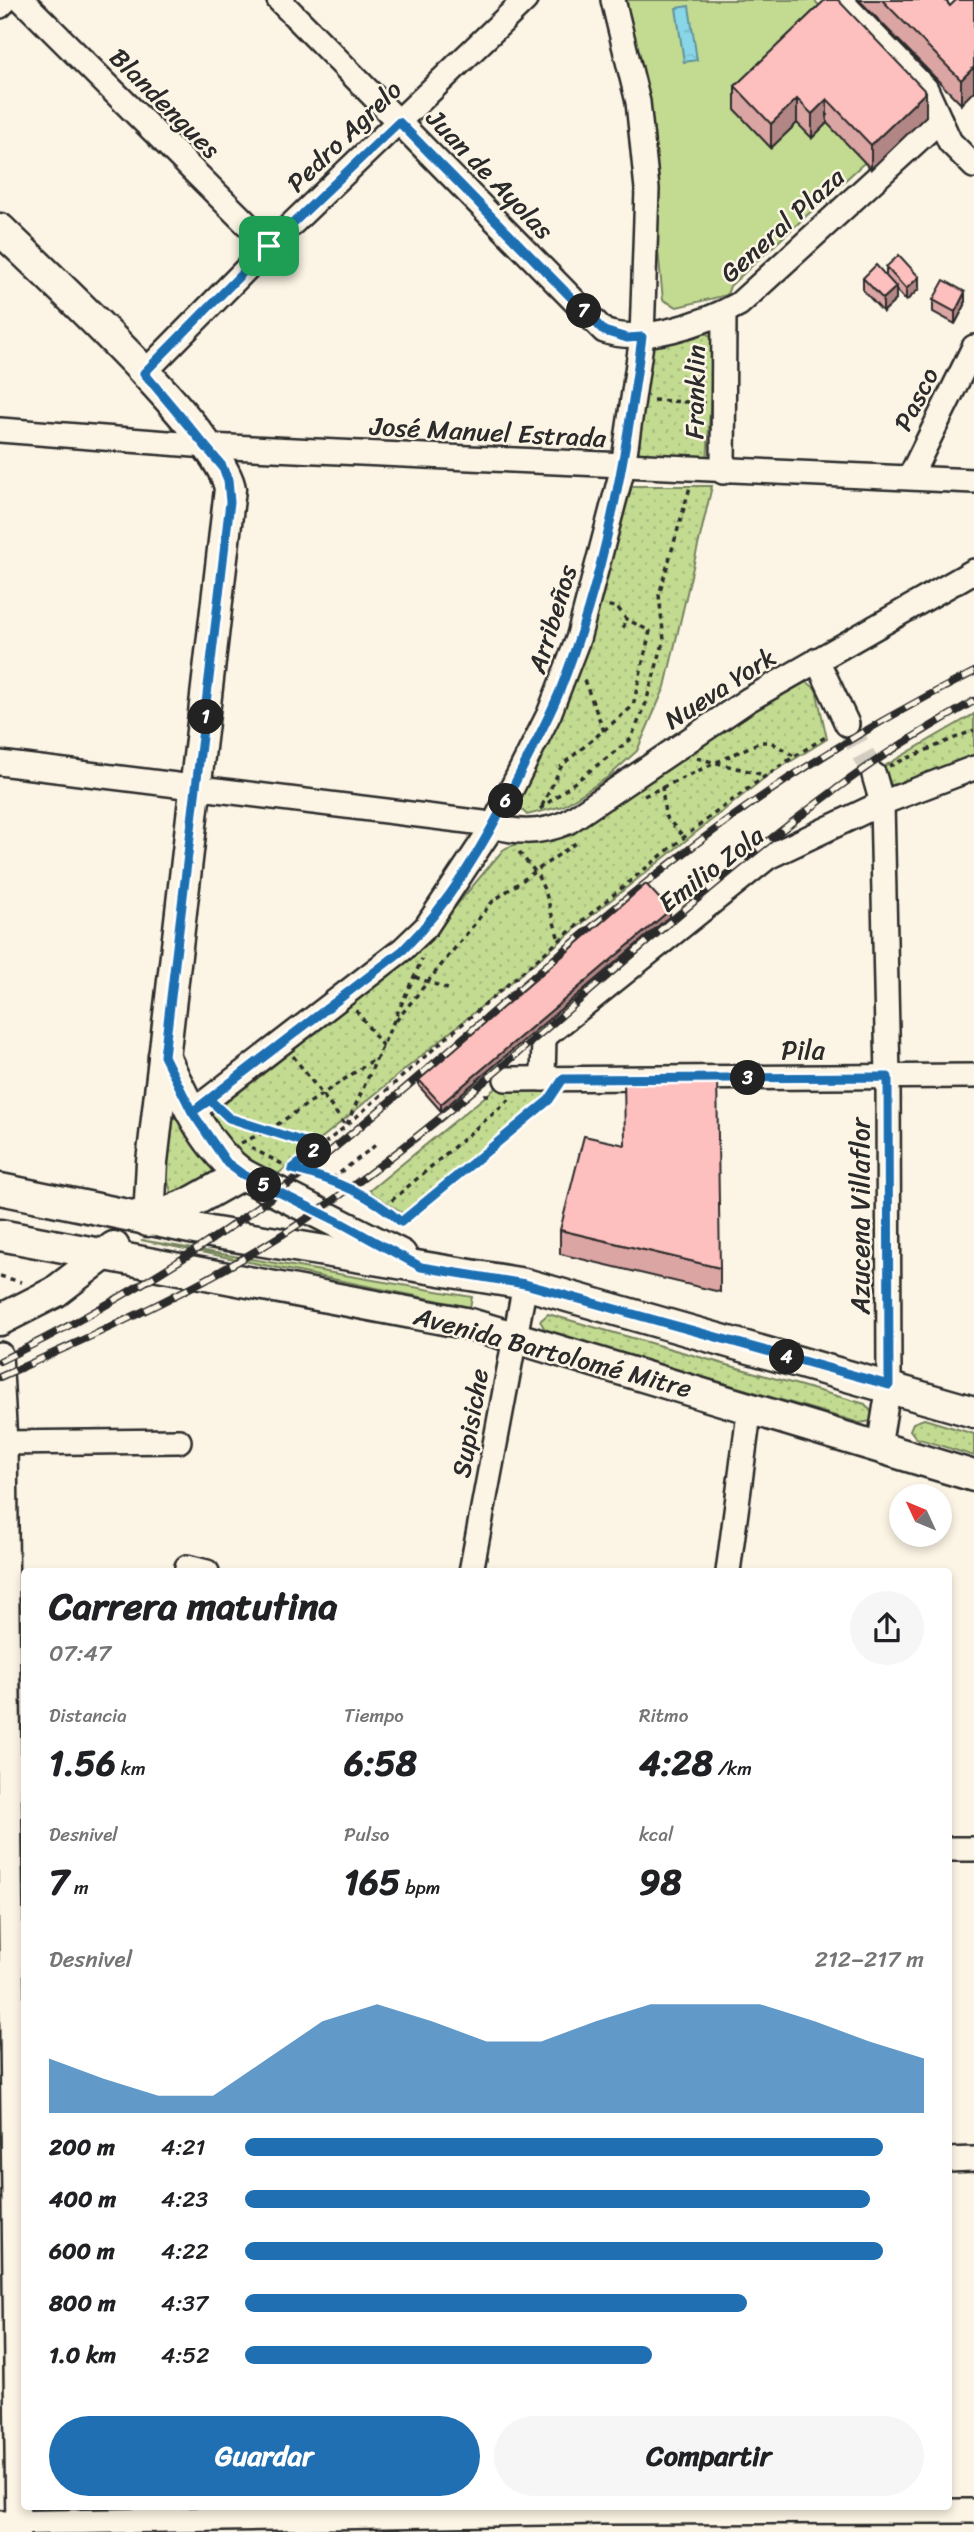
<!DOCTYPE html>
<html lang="es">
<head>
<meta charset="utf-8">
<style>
	:root { --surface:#fff; --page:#f6f6f6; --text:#202124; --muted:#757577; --accent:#1f6fb2 }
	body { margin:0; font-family:Sriracha,sans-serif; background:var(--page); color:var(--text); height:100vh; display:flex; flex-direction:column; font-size:26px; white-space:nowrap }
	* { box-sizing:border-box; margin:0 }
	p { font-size:23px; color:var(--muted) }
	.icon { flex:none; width:38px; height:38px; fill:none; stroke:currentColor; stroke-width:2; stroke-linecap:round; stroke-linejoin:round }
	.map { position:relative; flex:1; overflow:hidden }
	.drawer { position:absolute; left:21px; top:1568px; width:931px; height:942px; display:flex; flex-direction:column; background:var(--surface); border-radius:7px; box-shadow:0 4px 10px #0003 }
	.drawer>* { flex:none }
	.needle { width:46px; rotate:314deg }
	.controls { position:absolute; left:889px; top:1484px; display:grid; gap:14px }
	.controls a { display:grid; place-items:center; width:63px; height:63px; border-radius:50%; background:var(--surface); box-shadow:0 4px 10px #0003; font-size:35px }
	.pin { position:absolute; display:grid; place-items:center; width:60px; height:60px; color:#fff; margin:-30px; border-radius:14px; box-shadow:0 4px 10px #0006 }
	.km { position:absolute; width:35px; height:35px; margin:-18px; border-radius:50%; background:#222; color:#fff; font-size:19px; line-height:35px; text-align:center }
	.round { display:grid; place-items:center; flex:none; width:74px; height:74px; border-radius:37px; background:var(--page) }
	.summary { display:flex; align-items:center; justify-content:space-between; height:119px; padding:0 28px }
	h1 { font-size:38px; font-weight:800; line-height:52px }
	.figures { display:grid; grid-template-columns:repeat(3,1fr); gap:10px; height:119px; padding:7px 28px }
	.figures div { display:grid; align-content:center }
	.figures b { font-size:35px; font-weight:800 }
	.figures small { font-size:19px; font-weight:400 }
	.figures p { font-size:19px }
	.chart { height:196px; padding:14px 28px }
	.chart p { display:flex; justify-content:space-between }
	.chart svg { width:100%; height:126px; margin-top:7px; fill:var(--accent); opacity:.7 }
	.cta { display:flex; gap:14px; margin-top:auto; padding:14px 28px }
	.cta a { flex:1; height:80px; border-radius:42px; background:var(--accent); color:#fff; font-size:28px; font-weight:800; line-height:80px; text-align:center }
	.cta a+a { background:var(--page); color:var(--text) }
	ul { padding:0 28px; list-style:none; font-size:23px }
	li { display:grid; grid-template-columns:112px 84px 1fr; align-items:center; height:52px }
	li i { height:18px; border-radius:9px; background:var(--accent) }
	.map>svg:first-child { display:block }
</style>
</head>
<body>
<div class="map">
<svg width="974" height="2532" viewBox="0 0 974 2532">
	<defs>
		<pattern id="park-dots" width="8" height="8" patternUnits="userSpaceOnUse" patternTransform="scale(1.75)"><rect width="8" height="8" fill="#c2db91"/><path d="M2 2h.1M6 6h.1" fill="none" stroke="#a7bc7d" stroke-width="1.8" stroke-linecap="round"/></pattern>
		<pattern id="water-ripples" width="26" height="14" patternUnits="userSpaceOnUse" patternTransform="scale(1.75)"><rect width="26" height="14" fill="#88d6e7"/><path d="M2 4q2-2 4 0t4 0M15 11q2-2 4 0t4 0" fill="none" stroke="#76b8c6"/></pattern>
	</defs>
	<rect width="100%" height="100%" fill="#fcf5e5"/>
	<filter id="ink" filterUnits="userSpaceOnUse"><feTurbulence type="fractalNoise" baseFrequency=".0143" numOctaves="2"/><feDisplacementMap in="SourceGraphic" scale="14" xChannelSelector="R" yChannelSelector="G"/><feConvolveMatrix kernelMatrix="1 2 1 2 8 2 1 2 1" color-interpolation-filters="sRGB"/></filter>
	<g filter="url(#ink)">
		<g fill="#c2db91" stroke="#76835e" stroke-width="2">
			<polygon points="626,0 814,0 926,116 871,169 864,163 730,286 727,295 677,307 663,300 639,58"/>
			<polygon points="141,1240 472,1297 470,1307"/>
		</g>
		<g fill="url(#park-dots)" stroke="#76835e" stroke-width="2">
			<polygon points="704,333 714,337 707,464 637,461 652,348 661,340"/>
			<polygon points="632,486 712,486 665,687 637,751 608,777 563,806 527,815 521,809 518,795 572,689"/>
			<path d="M807,682L816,689L827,739L767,776L601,908L278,1174H270L210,1128L209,1116L390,975L433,933L503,850C517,840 542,844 559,838L795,684Z"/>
			<polygon points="974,714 974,758 894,791 883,767"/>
			<polygon points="498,1086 553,1086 540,1102 405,1215 369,1191"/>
			<polygon points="169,1104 223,1170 173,1199 165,1171"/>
			<polygon points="548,1314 865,1404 874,1415 871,1421 860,1423 546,1331 540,1321"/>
			<polygon points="924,1419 974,1434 974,1456 916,1438 910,1430 913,1423"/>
		</g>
		<polygon fill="url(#water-ripples)" stroke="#63929c" stroke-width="2" points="689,6 697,60 684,62 676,8"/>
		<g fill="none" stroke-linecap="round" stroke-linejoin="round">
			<polyline stroke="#d2cdc0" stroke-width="23" stroke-dasharray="23 11" stroke-linecap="butt" points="847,724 874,775"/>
			<defs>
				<g id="minor">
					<polyline points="22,0 269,246"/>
					<path d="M279,0L604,331C641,345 705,323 739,304L940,120"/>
					<polyline points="840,0 926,89 950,142 974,166"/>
					<polyline points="0,6 6,0"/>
					<polyline points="144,373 269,246 525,0"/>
					<polyline points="0,430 207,446 974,481"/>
					<polyline points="723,472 724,312"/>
					<polyline points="910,477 974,347"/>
					<polyline points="817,660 847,724"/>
					<path d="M0,763L483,823C514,833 538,835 568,822L748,700L974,571"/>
					<polyline points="874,775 882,803 888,1077 889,1385 879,1447"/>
					<polyline points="506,1079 974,1076"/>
					<polyline points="543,1079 544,1037 768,857 882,803 974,768"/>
					<polyline points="192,1112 403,949 426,927 493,826 549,714 578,639 623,467 642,337 647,189 638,102 613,0"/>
					<polyline points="0,1354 5,1442 18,2532"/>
					<polyline points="0,1443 179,1441"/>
					<polyline points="187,1567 207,1572"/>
					<polyline points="471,1572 525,1284"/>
					<polyline points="728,1572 750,1406"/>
					<polyline points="948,1849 974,1849"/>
					<polyline points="948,2160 974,2159"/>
					<polyline points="0,2523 602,2512 974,2511"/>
				</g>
				<g id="major">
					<path d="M0,229C46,274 222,436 230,489L152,1162L149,1220"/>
					<path d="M164,1056C184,1098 204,1146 242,1174L401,1255"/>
					<polyline points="0,1189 210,1232 525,1284 974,1412"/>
					<polyline points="148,1221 194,1201 242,1174"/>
					<polyline points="0,1235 470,1324 974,1476"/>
					<polyline points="0,1320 55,1292 114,1247"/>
				</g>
			</defs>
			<use href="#minor" stroke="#2b2b2b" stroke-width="28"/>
			<use href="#major" stroke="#2b2b2b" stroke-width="35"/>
			<g stroke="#2b2b2b" stroke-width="3.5" stroke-dasharray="5 5" stroke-linecap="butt">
				<polyline points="653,400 705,403"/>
				<polyline points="623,628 626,619"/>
				<polyline points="584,680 604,731"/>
				<polyline points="697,758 764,775"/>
				<polyline points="889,766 974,730"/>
				<polyline points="662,786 665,816 684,837"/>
				<polyline points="644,796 760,742 771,742 794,756"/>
				<polyline points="542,806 562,765 633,706 650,631 626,619 618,608 606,605"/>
				<polyline points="540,809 630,740 644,709 664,640 659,595 690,487"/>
				<polyline points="519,852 537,874 546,894 559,940"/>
				<polyline points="415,977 450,990"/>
				<polyline points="356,1010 384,1048"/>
				<polyline points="396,1021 493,901 577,842"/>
				<path d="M293,1056L346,1126C438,1045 530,964 624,886C690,832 756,778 829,735"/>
				<polyline points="484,1095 494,1095"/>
				<polyline points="223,1112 229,1118 319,1147"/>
				<polyline points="241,1143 269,1130 379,1056"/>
				<polyline points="251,1148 292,1169 332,1179 384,1207 401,1222 550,1099"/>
				<polyline points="293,1169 346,1126 422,959"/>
				<polyline points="332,1179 377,1144"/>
				<polyline points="384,1207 510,1099"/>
				<polyline points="0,1276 21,1282"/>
			</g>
			<use href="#minor" stroke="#fcf5e5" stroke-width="23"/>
			<use href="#major" stroke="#fcf5e5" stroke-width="30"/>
			<defs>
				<g id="rail">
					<path d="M0,1361C109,1308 216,1242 311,1167C436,1066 552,955 679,857C771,785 870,724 974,672"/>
					<path d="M0,1377C109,1329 220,1279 318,1211C511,1075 674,902 867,767C901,743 938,722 974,701"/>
				</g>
			</defs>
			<use href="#rail" stroke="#2b2b2b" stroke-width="8"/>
			<use href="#rail" stroke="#fcf5e5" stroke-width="5" stroke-dasharray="16" stroke-linecap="butt"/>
		</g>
		<g fill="#daa5a3" stroke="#2b2b2b" stroke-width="2">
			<polygon points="825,0 926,116 871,169 827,123 812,138 797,123 771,148 735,110 735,86"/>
			<polygon points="859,0 945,0 950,6 974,0 961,104"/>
			<polygon points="886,267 919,289 906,301 896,290 896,300 883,312 863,290 863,278 886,277"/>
			<polygon points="933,300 965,305 955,324 933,312"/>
			<polygon points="670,916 441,1111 419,1086 419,1080"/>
			<polygon points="560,1230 720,1268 720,1292 560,1254"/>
		</g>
		<g fill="#b18685" stroke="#2b2b2b" stroke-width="2">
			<polygon points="974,67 974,91 961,104 961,80"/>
			<polygon points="926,92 926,116 871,169 871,145"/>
			<polygon points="797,99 797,123 771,148 771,124"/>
			<polygon points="827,99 827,123 812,138 812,114"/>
			<polygon points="919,277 919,289 906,301 906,289"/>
			<polygon points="896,287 896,300 883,312 883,299"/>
			<polygon points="965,292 965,305 955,324 955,312"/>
			<polygon points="670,910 670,916 441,1111 441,1104"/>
		</g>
		<g fill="#fdc0be" stroke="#2b2b2b" stroke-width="2">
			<polygon points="825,0 838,0 926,92 871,145 827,99 812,114 797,99 771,124 735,86"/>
			<polygon points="882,0 945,0 950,6 956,0 974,0 974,67 961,80"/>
			<polygon points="899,255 919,277 906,289 886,267"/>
			<polygon points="876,265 896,287 883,299 863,278"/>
			<polygon points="944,280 965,292 955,312 933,300"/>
			<polygon points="646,884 670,910 441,1104 419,1080"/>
			<polygon points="624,1075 717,1075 720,1268 560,1230 584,1136 625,1145"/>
		</g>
	</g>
	<g fill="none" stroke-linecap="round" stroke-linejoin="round" filter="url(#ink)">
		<defs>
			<path id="route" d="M269,246L144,373L222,466L228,480L230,502L164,1056L192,1112L210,1100L229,1118L320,1147L292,1169C333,1179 370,1194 401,1222L549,1100L563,1079L888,1077L889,1385L525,1284L421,1267L341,1223L242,1174L227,1163L192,1112L403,950C450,903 485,843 515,783C530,753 546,724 559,693C604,580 626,457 642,337L627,338L604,331L399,122L269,246"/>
		</defs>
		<use href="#route" stroke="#fff" stroke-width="14"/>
		<use href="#route" stroke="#1f6fb2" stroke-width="9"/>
	</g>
	<g text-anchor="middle" stroke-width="5" stroke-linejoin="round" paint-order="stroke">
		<g font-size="26" fill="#2b2b2b" stroke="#fcf5e5">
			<text transform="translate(165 103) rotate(45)" y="9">Blandengues</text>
			<text transform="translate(344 136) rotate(-44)" y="9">Pedro Agrelo</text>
			<text transform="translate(490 174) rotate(46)" y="9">Juan de Ayolas</text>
			<text transform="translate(782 225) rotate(-42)" y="9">General Plaza</text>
			<text transform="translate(695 392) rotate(-89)" y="9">Franklin</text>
			<text transform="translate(916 399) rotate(-63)" y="9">Pasco</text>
			<text transform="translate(488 432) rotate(3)" y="9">José Manuel Estrada</text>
			<text transform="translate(552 619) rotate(-73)" y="9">Arribeños</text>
			<text transform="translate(720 688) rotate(-33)" y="9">Nueva York</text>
			<text transform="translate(711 869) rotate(-37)" y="9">Emilio Zola</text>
			<text x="803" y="1059">Pila</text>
			<text transform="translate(860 1216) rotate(-90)" y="9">Azucena Villaflor</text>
			<text transform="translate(553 1352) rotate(15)" y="9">Avenida Bartolomé Mitre</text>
			<text transform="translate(470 1423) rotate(-80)" y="9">Supisiche</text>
		</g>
	</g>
</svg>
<div class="controls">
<a><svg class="needle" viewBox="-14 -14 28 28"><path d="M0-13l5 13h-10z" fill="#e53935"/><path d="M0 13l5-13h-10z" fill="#757577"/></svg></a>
</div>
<div class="pin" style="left:269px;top:246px;background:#1e9e55"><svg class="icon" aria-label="arrive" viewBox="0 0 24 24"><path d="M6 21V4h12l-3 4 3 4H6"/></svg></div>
<b class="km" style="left:206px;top:717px">1</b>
<b class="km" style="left:314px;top:1151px">2</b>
<b class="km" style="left:748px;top:1078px">3</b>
<b class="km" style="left:787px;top:1357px">4</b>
<b class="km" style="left:264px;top:1185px">5</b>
<b class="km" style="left:506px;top:801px">6</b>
<b class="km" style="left:584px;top:311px">7</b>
<section class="drawer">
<div class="summary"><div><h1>Carrera matutina</h1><p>07:47</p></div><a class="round"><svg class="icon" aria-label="share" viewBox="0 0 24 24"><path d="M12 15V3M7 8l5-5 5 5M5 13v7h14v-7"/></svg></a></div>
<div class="figures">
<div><p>Distancia</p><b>1.56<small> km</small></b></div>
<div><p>Tiempo</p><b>6:58</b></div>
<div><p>Ritmo</p><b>4:28<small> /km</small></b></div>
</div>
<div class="figures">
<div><p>Desnivel</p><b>7<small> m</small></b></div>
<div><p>Pulso</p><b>165<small> bpm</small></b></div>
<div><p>kcal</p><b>98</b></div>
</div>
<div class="chart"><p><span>Desnivel</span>212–217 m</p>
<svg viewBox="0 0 160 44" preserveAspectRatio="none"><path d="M0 44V25L10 32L20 38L30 38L40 25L50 12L60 6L70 12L80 19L90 19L100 12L110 6L120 6L130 6L140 12L150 19L160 25V44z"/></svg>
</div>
<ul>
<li><b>200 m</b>4:21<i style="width:94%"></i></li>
<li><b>400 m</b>4:23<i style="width:92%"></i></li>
<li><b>600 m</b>4:22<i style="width:94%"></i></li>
<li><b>800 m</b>4:37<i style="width:74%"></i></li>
<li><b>1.0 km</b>4:52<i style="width:60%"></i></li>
</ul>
<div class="cta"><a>Guardar</a><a>Compartir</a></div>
</section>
</div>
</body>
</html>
